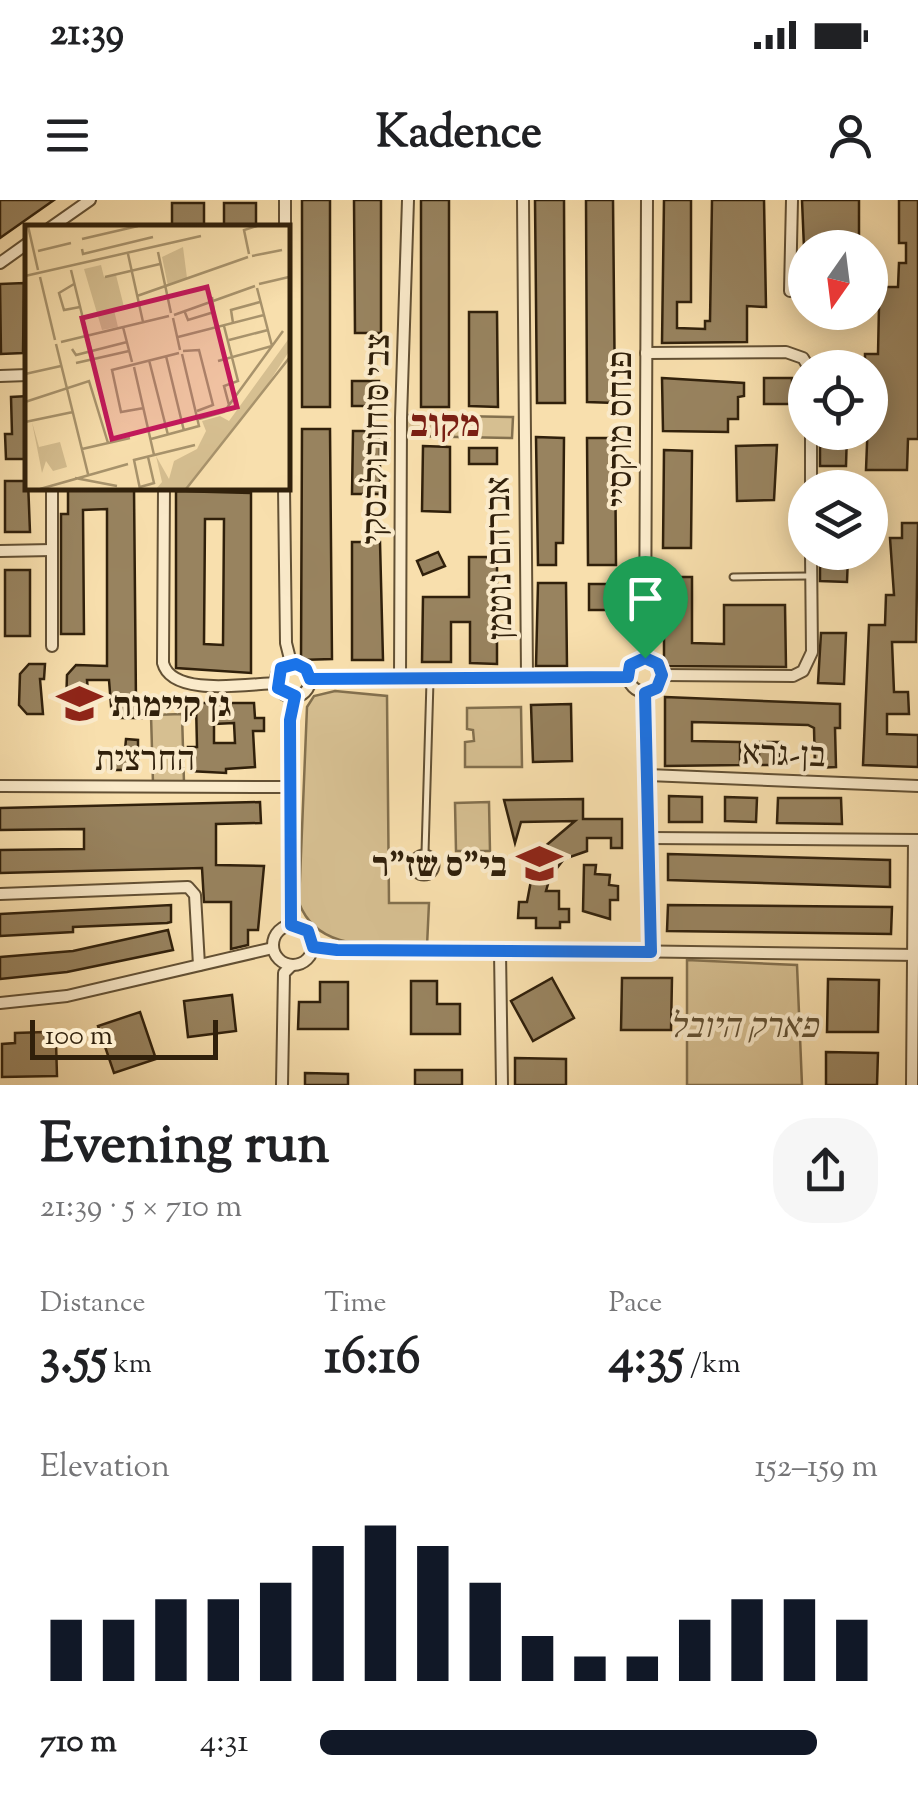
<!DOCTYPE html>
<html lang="en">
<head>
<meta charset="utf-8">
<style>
	:root { --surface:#fff; --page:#f6f6f6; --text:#202124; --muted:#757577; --accent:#111827 }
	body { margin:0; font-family:"Sorts Mill Goudy","Frank Ruhl Libre",serif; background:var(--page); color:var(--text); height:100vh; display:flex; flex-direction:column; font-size:38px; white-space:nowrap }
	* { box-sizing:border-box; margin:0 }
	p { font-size:32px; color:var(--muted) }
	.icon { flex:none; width:55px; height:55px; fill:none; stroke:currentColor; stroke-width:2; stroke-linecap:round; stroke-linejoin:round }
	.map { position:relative; height:885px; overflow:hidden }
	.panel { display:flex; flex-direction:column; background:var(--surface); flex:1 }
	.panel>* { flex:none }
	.needle { width:65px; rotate:194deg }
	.controls { position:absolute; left:788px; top:30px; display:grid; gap:20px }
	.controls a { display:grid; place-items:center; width:100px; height:100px; border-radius:50%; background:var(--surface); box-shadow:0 5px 25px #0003; font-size:50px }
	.scale { position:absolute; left:30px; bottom:25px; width:188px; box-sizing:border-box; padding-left:10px; border:5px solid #30200b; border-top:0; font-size:28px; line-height:35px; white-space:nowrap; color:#30200b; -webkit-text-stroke:8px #faeaca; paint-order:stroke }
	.pin { position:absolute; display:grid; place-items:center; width:85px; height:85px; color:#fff; margin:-102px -42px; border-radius:50% 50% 50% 0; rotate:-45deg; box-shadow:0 0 10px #0007 }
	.pin .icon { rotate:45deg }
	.round { display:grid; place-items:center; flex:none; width:105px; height:105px; border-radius:40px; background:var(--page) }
	.summary { display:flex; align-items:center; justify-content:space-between; height:170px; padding:0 40px }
	h1 { font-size:55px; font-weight:700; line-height:75px }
	.stats { display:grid; grid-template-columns:repeat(3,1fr); gap:15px; height:170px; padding:10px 40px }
	.stats div { display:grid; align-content:center }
	.stats b { font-size:50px; font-weight:700 }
	.stats small { font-size:28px; font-weight:400 }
	.stats p { font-size:28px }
	.chart { height:280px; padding:20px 40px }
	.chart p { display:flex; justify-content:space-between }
	.chart svg { width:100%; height:180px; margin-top:10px; stroke:var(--accent); stroke-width:6 }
	ul { padding:0 40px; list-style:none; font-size:32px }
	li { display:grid; grid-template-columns:160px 120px 1fr; align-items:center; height:75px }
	li i { height:25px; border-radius:12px; background:var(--accent) }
	.status { display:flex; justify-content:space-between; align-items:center; height:70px; padding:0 50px; background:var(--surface); direction:ltr }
	.status svg { height:28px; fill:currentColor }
	header { display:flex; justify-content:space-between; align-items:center; height:130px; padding:0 40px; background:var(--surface); font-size:45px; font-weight:700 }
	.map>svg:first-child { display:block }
</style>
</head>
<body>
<div class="status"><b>21:39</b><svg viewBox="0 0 49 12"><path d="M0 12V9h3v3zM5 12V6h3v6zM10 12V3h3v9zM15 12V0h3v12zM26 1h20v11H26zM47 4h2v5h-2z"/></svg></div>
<header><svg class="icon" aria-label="menu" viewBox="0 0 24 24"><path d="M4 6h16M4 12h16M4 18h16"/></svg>Kadence<svg class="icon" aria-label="person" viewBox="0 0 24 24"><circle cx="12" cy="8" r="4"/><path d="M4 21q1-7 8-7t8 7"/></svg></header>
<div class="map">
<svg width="918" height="885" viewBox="0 0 918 885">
	<rect width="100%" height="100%" fill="#f8dfad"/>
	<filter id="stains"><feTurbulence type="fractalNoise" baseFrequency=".002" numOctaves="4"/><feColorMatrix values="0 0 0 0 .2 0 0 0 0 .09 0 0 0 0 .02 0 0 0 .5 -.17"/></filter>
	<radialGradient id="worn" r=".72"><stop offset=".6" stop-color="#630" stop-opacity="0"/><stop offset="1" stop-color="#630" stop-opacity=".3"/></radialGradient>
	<g fill="#d6bf91" stroke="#83704e" stroke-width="2.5">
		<polygon points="406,215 513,217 512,238 406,236"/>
		<path d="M335,491L387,496L389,703H429L427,746C380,743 319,755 299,703L307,507L314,496Z"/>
		<polygon points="521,507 522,567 465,567 465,542 474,541 473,530 467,529 467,508"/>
		<polygon points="182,514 184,583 153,583 151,515"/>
		<polygon points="489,602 490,651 456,651 455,603"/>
		<polygon points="687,760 797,765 802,885 687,885"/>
	</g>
	<g fill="#98835f" stroke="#30200b" stroke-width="2.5" fill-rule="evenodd">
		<polygon points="0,0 54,0 0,38"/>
		<rect x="302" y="0" width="28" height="207"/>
		<polygon points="354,0 381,0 381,133 355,133"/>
		<rect x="421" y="0" width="28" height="207"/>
		<polygon points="535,0 564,0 565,203 537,203"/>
		<polygon points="586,0 613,0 615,203 587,202"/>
		<polygon points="664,0 691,0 691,102 677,102 677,128 705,129 705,121 710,121 712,0 764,0 766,107 747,106 747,142 662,143"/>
		<polygon points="802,0 859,0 859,48 804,48"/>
		<polygon points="899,0 918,0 918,239 908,239 907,270 866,270 870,168 865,168 865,154 878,154 879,106 870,106 870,87 898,87 899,63 906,63 906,43 899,43"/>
		<rect x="172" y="3" width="32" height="23"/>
		<rect x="224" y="3" width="32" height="23"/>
		<polygon points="24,83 23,153 1,154 0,84"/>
		<polygon points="469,112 497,112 498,207 469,206"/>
		<polygon points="662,178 744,183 744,196 738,197 738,219 728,219 728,232 663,231"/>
		<rect x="764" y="178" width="28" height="26"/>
		<polygon points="352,181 379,181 378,206 352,206"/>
		<polygon points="28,196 28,259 6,259 5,234 12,234 11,197"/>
		<polygon points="302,229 330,229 332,459 301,460"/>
		<polygon points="353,231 380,231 380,294 352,294"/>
		<polygon points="820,232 847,232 846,266 820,266"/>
		<polygon points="536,237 564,238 563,343 556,343 556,365 538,365"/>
		<polygon points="587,238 615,238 616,365 588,365"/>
		<polygon points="777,245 774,300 737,301 736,246"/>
		<polygon points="423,246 450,247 450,312 422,311"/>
		<rect x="469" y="248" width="28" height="16"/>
		<polygon points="664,250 692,251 691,348 663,348"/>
		<polygon points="5,281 28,281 30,332 5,332"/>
		<polygon points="68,288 134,288 136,503 142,503 142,518 112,518 109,480 87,480 90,515 75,515 66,506 67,475 76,465 107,466 107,309 83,310 84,434 61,434 61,314 68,314"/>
		<path d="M176,291L251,293V473L176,468ZM205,319H224L223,445L204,444Z"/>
		<polygon points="902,323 918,323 916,442 892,442 894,492 908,492 909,514 887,514 887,534 918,535 918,567 863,565 869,425 885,425 886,395 894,395 890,338 902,338"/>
		<polygon points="352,342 380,342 383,460 352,460"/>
		<polygon points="438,352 445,366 423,375 417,361"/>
		<polygon points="820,356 848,356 847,382 820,381"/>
		<polygon points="469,357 497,357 497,464 470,463 470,422 451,422 451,462 422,462 423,397 469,397"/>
		<rect x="5" y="370" width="25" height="66"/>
		<polygon points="664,377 692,377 692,443 724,444 724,405 785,405 786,467 664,466"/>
		<polygon points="538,383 566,383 567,466 536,466"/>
		<rect x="589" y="384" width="29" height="26"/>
		<polygon points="821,433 846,433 844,484 818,483"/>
		<polygon points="29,464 45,464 44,479 40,479 43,514 27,514 19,505 20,474"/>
		<polygon points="665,497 840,504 840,528 835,528 836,567 815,568 814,528 808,525 692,522 692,541 740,542 740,565 665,566"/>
		<path d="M196,503H254L255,518H264V531H253L255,567L226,569V573L189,571L188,547H197ZM234,523L235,543H214V524Z"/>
		<polygon points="571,504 572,561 533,562 531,505"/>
		<polygon points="126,539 138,540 138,570 108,570 108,550 125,550"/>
		<polygon points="759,542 779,542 780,565 759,565"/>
		<polygon points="669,596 702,597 702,622 669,622"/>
		<polygon points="725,597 757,598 756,622 725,621"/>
		<polygon points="778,598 841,598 842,624 777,623"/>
		<polygon points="583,599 583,619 622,619 622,648 611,648 611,638 587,638 587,651 564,659 550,677 546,691 559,691 559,709 569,709 569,722 560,722 560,728 536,728 536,718 518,718 519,702 527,702 536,654 575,621 521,622 515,643 504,600"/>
		<polygon points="260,602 261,623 216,624 216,665 264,666 258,730 248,730 248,745 231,749 231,702 204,702 202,668 0,673 0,650 84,649 84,629 0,630 0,608"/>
		<polygon points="668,654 890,660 890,687 668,680"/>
		<polygon points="584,665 596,665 595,674 610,675 609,685 618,686 618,700 610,700 610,719 583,711"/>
		<polygon points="171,705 171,722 167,723 73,727 73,732 0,736 0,714"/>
		<polygon points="668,705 892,707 891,734 667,731"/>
		<polygon points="168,730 173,750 67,772 0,779 0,757 73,751"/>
		<polygon points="552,778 574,818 533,841 511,801"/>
		<polygon points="622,778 672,778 671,830 621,830"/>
		<polygon points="828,779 879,780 878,832 827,832"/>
		<polygon points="411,781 437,781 437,804 460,804 460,834 411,834"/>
		<polygon points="320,782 348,782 348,829 298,829 299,802 320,802"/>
		<polygon points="232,795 236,831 188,837 184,801"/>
		<polygon points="140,812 156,859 114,873 98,826"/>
		<polygon points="45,832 45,842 56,842 57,876 2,877 2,844 15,843 15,833"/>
		<polygon points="826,852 878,853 877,885 826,885"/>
		<polygon points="515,858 566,859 566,885 515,885"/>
		<rect x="415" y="870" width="47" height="15"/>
		<polygon points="305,873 348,874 348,885 305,885"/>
	</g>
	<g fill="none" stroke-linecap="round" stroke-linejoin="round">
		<defs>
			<g id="lane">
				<polyline points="733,377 808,376"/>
				<polyline points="425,653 430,481"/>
				<circle cx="424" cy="665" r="12"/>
			</g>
			<g id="street">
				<polyline points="523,0 527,475"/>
				<polyline points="50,28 90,0"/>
				<polyline points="285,28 285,0"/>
				<polyline points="0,63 28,43"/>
				<polyline points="790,91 792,0"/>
				<polyline points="646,153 786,152 803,158 809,168"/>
				<polyline points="0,176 28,175"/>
				<polyline points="811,232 811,288"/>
				<path d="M164,288L163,463C172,497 246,484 276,483"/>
				<polyline points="284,288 286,443 291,463"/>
				<polyline points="0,351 52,350"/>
				<polyline points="52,446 52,288"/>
				<circle cx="645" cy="475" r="17"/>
				<polyline points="645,458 647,0"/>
				<circle cx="293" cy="480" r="17"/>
				<polyline points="663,475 793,476 803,471 812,452 811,352"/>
				<polyline points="400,478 401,218 408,0"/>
				<polyline points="309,479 628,477"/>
				<polyline points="645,493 651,752"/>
				<polyline points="648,575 918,586"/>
				<polyline points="0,586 290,587"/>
				<polyline points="650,638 918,640"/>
				<polyline points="0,694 188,687 195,695 199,765"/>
				<polyline points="291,725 290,520 295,496"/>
				<circle cx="293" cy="745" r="20"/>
				<polyline points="313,747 918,755"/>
				<polyline points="500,752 502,885"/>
				<polyline points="0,803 67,796 273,748"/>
				<polyline points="282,885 284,773 292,765"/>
				<polyline points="912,885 914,640"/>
			</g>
		</defs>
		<use href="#lane" stroke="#625034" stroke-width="9"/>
		<use href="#street" stroke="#625034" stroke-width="14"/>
		<use href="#lane" stroke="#faeaca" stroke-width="5"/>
		<use href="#street" stroke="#faeaca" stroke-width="10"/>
	</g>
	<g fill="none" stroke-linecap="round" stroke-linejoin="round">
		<defs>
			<polygon id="route" points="645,458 658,464 662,475 657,488 645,493 651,752 337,750 313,747 308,731 291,725 290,520 295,496 278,488 281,468 296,464 306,469 310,479 628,477 630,465"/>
		</defs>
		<use href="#route" stroke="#fff" stroke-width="20"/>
		<use href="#route" stroke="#1a73e8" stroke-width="12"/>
	</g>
	<defs>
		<symbol id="school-bare" viewBox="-9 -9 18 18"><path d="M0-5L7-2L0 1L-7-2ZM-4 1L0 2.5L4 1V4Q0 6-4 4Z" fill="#8f2418" stroke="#faeaca" stroke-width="2.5" paint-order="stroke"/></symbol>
	</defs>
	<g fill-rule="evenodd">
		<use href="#school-bare" x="48" y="472" width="63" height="63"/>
		<use href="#school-bare" x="508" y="632" width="63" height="63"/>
	</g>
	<g text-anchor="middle" stroke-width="8" stroke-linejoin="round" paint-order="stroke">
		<g font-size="35" fill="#30200b" stroke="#faeaca">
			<text transform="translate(619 229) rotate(-90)" y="12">פנחס מוקסיי</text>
			<text transform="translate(375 239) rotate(-89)" y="12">צבי סוחובולבסקי</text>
			<text transform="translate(498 358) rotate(-91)" y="12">אברהם נוטמן</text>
			<text transform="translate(784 553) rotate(2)" y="12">בן-גרא</text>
			<text x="145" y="570">החרצית</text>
		</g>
		<g font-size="35" font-weight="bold" fill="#30200b" stroke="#faeaca" text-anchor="start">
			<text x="112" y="516">גן קיימות</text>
			<text x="507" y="676" text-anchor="end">בי"ס שז"ר</text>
		</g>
		<g font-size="35" font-style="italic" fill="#625033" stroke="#faeaca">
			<text x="743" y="837">פארק היובל</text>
		</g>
		<g font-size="38" font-weight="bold" fill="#7a1f14" stroke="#faeaca">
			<text x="445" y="236">מקוב</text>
		</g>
	</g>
	<g transform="translate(25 25)">
		<rect width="265" height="265" fill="#f8dfad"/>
		<path d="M158,22L162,53L143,61L137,32ZM76,40L79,52L91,50L99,82L89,85L93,102L77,105L59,44ZM265,112V125L239,165L160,264H131L137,257L131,231L144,254L149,236L172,224L181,206L177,196L195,191L204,196ZM7,197L14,222L35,217L42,242L28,246L21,236L17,248Z" fill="#d6bf91"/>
		<path fill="none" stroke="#a8936c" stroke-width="2.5" d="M3,1L13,45M57,14L113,1M57,24L58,29L128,12M13,26L46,18M133,27L146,88M103,29L118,97M224,29L219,5L232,1M227,31L257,25M46,45L66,126M0,51L176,11M15,52L30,115M80,52L135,39M49,59L34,68L39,85L55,82M234,59L264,52M232,63L247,121M112,71L223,32M159,85L163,95L189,87L187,72M149,90L230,61M148,93L155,125M208,98L206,85L235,77M199,101L213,156L199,161L204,180M98,102L107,137M153,112L239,90M204,115L243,105M36,117L144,91M31,119L63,249M47,124L51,130L102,117M158,126L174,125L188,180L172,186M141,131L159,206M124,135L143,210M193,136L247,121M51,138L104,126M109,142L129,230M0,149L36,141M0,177L64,156L83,218M119,183L96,187L87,145L154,128M174,194L199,187L258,106M0,197L48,187M126,214L174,201L157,129M57,224L105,213M50,253L92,261M115,262L129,258L123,232M15,264L103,239M115,264L109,235L170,220M161,264L265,132"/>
		<path fill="#c2185b" fill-opacity="0.15" stroke="#c2185b" stroke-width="5" d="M182,62L212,182L87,214L57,93Z"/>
		<rect width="265" height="265" fill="none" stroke="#30200b" stroke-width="5"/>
	</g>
	<rect width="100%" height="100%" filter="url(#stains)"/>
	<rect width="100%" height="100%" fill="url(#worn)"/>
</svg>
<div class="controls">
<a><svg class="needle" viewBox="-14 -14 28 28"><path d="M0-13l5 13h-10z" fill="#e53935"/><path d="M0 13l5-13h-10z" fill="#757577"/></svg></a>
<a><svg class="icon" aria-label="locate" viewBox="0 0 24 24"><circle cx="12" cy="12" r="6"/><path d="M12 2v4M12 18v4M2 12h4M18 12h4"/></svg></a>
<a><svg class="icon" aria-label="layers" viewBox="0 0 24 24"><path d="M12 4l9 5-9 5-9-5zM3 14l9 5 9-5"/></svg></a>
</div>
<div class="scale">100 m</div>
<div class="pin" style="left:645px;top:458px;background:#1e9e55"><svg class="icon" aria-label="arrive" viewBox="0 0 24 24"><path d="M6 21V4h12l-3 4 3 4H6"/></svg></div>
</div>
<section class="panel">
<div class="summary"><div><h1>Evening run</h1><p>21:39 · 5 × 710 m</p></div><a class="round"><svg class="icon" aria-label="share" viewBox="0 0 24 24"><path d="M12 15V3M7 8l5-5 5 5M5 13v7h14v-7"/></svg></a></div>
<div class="stats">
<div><p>Distance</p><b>3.55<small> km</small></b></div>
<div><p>Time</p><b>16:16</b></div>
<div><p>Pace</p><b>4:35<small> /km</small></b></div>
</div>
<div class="chart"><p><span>Elevation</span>152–159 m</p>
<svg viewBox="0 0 160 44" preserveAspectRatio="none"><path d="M5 44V29M15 44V29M25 44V24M35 44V24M45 44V20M55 44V11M65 44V6M75 44V11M85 44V20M95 44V33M105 44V38M115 44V38M125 44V29M135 44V24M145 44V24M155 44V29"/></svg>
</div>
<ul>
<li><b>710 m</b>4:31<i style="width:89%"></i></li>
</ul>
</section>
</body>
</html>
